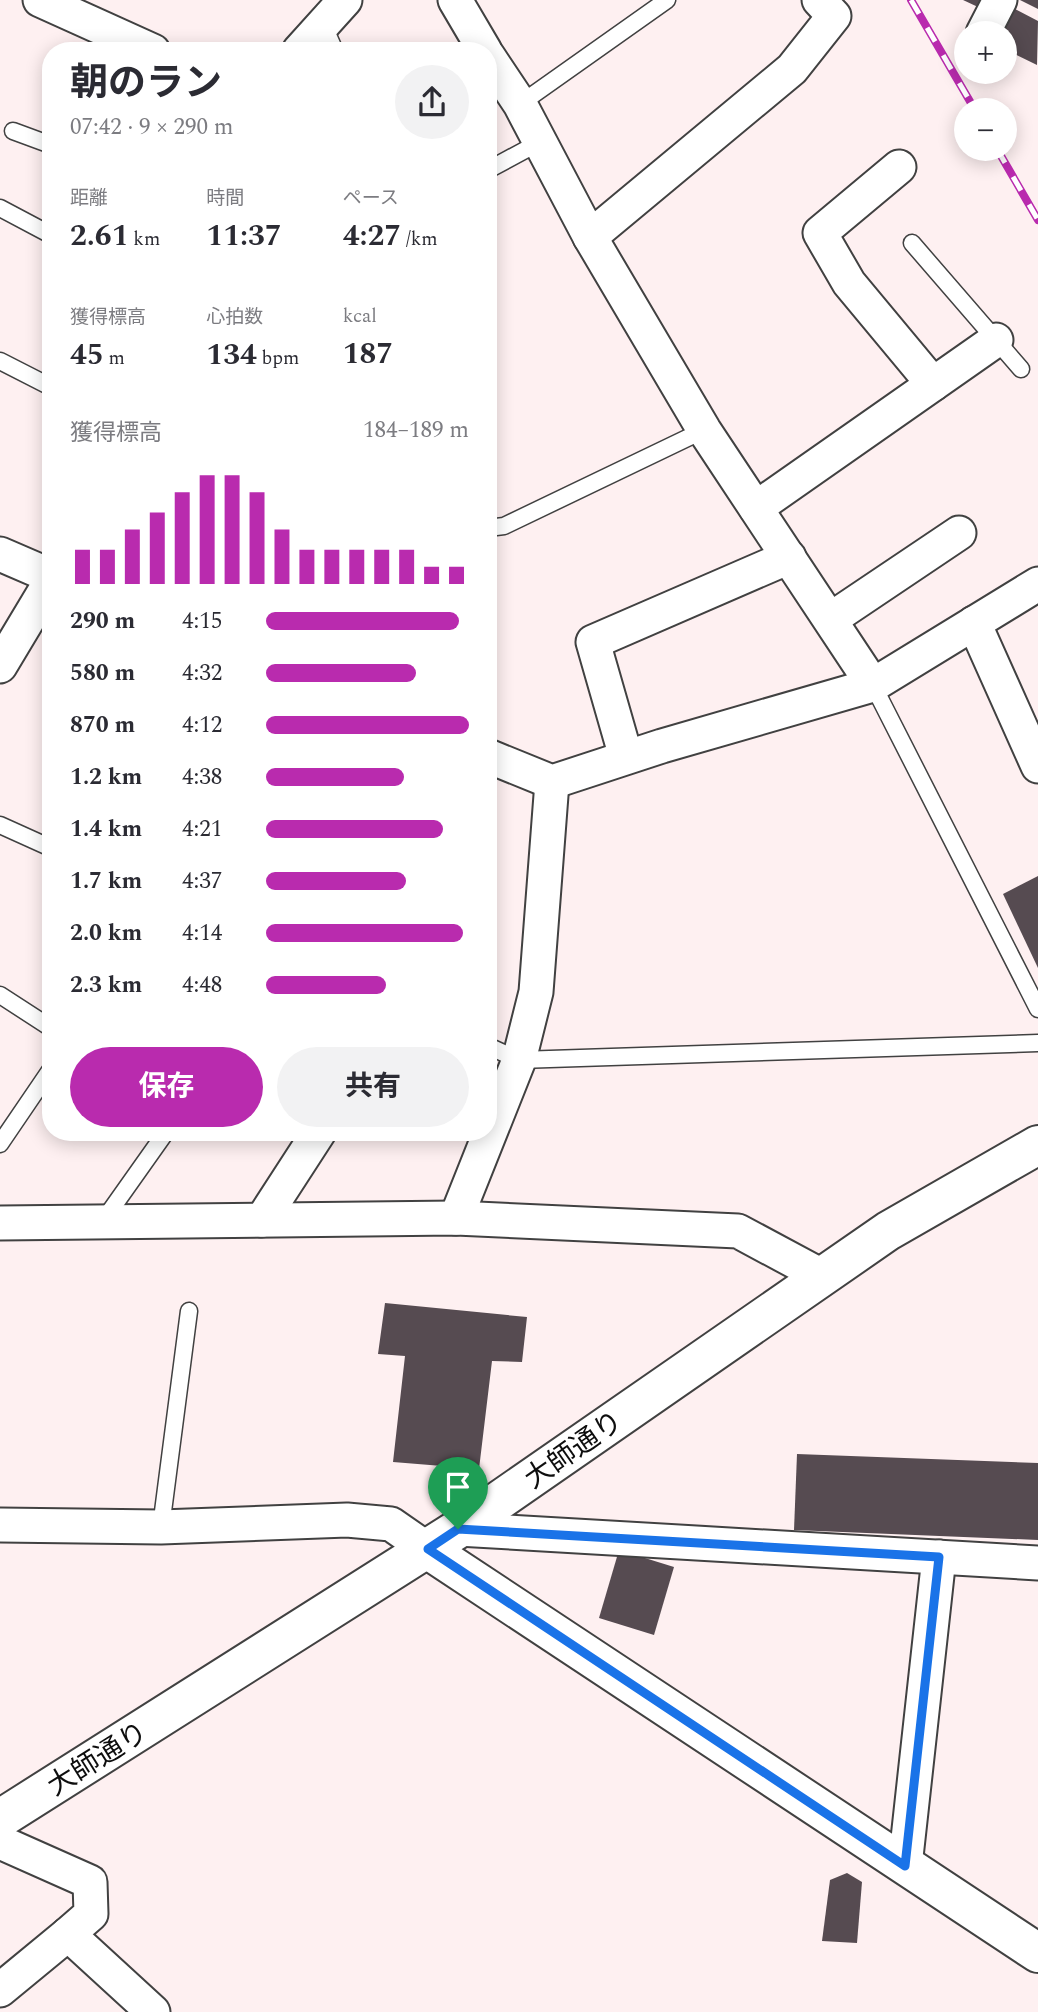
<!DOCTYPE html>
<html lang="ja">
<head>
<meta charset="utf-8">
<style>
	:root { --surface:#fff; --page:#f2f2f3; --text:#2b2b33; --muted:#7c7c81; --accent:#b92bae }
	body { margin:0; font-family:Spectral,"Noto Sans JP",serif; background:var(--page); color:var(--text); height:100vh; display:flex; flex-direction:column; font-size:26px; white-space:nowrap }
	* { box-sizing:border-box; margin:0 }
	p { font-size:23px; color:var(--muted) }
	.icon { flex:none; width:38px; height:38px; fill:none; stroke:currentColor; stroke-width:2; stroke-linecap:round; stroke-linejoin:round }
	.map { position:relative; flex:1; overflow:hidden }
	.sheet { position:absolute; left:42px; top:42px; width:455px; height:1099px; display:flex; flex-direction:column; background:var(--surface); border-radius:28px; box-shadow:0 4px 18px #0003 }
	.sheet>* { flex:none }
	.buttons { position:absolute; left:954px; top:21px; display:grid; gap:14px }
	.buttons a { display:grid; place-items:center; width:63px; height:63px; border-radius:50%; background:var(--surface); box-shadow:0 4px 18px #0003; font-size:35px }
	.pin { position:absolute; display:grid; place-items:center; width:60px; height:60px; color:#fff; margin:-72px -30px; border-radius:50% 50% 50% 0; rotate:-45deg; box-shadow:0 0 7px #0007 }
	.pin .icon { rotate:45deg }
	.round { display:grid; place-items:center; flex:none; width:74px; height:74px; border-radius:37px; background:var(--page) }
	.headline { display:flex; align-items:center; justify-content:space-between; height:119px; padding:0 28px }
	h1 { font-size:38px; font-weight:700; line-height:52px }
	.stats { display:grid; grid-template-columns:repeat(3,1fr); gap:10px; height:119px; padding:7px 28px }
	.stats div { display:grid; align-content:center }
	.stats b { font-size:30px; font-weight:700 }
	.stats small { font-size:19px; font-weight:400 }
	.stats p { font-size:19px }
	.chart { height:196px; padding:14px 28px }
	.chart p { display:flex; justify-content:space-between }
	.chart svg { width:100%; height:126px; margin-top:7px; stroke:var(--accent); stroke-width:6 }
	.cta { display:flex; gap:14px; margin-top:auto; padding:14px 28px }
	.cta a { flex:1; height:80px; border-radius:42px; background:var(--accent); color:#fff; font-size:28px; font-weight:700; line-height:80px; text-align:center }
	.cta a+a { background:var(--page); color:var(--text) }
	ul { padding:0 28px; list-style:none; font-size:23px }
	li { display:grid; grid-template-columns:112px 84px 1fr; align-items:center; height:52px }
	li i { height:18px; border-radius:9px; background:var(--accent) }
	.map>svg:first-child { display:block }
</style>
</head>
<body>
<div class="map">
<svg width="1038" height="2012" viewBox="0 0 1038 2012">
	<rect width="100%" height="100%" fill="#fef0f1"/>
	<g fill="#564b51">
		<polygon points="963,0 982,0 978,7"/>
		<polygon points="1020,0 1038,0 1038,9"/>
		<polygon points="1013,8 1038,21 1037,65 1004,49 1004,33 1001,33"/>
		<polygon points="1038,876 1038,968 1003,894"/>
		<polygon points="385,1303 527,1317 522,1362 492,1361 479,1469 393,1462 405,1356 378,1354"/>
		<polygon points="797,1454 1038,1463 1038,1540 794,1530"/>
		<polygon points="619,1550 674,1567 654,1635 599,1618"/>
		<polygon points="847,1873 862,1882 857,1943 822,1941 830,1880"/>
	</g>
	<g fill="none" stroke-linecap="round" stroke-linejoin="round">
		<defs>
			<g id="service">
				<polyline points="323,24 335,51"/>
				<polyline points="520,104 667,0"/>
				<polyline points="13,131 51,145"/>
				<polyline points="488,170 540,142"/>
				<polyline points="0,208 51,235"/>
				<polyline points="912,243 1021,369"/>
				<polyline points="0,361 51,387"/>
				<polyline points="488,528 504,526 704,430"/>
				<polyline points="873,685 1038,1009"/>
				<polyline points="0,825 51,848"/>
				<polyline points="0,995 51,1028"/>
				<polyline points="488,1046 519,1060 1038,1043"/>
				<polyline points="0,1144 51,1069"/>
				<polyline points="103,1221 166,1132"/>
				<polyline points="161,1527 189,1311"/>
			</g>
			<g id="minor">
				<polyline points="40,0 153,51"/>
				<polyline points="455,0 485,51"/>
				<polyline points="983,33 1000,0"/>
				<polyline points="299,51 345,0"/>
				<polyline points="488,56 520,104 590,237 704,430 873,685"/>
				<polyline points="899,167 820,233 849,283 933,384"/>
				<polyline points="590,237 792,69 834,16 819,0"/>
				<polyline points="756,508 996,340"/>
				<polyline points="0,554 51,576"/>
				<polyline points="831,619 959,533"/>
				<polyline points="974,623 1038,766"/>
				<polyline points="0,666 51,581"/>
				<polyline points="488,756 552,782 662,746 873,685 1038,584"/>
				<polyline points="626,757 593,642 789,557"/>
				<polyline points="456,1218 519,1060 536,992 552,782"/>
				<polyline points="262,1220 319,1132"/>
				<polyline points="0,1223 456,1218 738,1231 822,1276"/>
				<polyline points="0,1525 161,1527 347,1520 391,1524 427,1549"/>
				<polyline points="458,1529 1038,1563"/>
				<polyline points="0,1842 90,1882 91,1914 68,1934 153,2012"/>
				<polyline points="905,1866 939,1557"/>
				<polyline points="0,1990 68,1934"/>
			</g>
			<g id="tertiary">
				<polyline points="427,1549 1038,1953"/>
				<polyline points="0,1819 458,1529 888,1231 1038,1145"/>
			</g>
		</defs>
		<use href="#service" stroke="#414141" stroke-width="19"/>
		<use href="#minor" stroke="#414141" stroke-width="37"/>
		<use href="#tertiary" stroke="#414141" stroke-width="42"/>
		<use href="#service" stroke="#fff" stroke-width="16"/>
		<use href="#minor" stroke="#fff" stroke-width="33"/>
		<use href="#tertiary" stroke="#fff" stroke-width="38"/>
		<defs>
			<g id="rail">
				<polyline points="911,0 975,110"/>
				<polyline points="997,149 1038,220"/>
			</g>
		</defs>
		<use href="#rail" stroke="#b92bae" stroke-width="8"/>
		<use href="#rail" stroke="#fff" stroke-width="5" stroke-dasharray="16" stroke-linecap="butt"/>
	</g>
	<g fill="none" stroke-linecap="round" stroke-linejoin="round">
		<defs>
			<polygon id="route" points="458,1529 939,1557 905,1866 428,1549"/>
		</defs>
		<use href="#route" stroke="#fff" stroke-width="14"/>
		<use href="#route" stroke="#1a73e8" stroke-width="9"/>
	</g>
	<g text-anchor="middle" stroke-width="7" stroke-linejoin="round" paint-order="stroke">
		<g font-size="28" fill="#0e0e0e" stroke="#fff">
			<text transform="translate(573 1449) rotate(-35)" y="10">大師通り</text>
			<text transform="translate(97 1758) rotate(-32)" y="10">大師通り</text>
		</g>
	</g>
</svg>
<div class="buttons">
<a>+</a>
<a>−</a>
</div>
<div class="pin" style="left:458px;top:1529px;background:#1e9e55"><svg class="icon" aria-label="arrive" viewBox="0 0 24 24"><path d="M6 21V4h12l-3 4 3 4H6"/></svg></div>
<section class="sheet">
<div class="headline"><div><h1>朝のラン</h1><p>07:42 · 9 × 290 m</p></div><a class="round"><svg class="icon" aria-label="share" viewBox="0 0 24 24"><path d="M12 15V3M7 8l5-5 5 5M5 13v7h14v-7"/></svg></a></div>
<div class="stats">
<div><p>距離</p><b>2.61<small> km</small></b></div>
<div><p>時間</p><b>11:37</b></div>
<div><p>ペース</p><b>4:27<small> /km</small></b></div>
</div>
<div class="stats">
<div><p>獲得標高</p><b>45<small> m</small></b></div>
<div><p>心拍数</p><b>134<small> bpm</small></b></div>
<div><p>kcal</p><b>187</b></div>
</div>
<div class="chart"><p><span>獲得標高</span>184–189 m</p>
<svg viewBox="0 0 160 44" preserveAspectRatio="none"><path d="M5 44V32M15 44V32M25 44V25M35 44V19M45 44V12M55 44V6M65 44V6M75 44V12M85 44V25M95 44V32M105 44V32M115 44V32M125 44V32M135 44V32M145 44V38M155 44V38"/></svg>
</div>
<ul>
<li><b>290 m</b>4:15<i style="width:95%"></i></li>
<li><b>580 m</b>4:32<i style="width:74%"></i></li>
<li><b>870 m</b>4:12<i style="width:100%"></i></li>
<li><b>1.2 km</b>4:38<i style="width:68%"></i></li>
<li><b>1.4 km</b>4:21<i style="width:87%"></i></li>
<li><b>1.7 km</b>4:37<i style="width:69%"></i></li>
<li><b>2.0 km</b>4:14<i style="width:97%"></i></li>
<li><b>2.3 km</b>4:48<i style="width:59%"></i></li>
</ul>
<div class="cta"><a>保存</a><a>共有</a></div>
</section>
</div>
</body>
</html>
